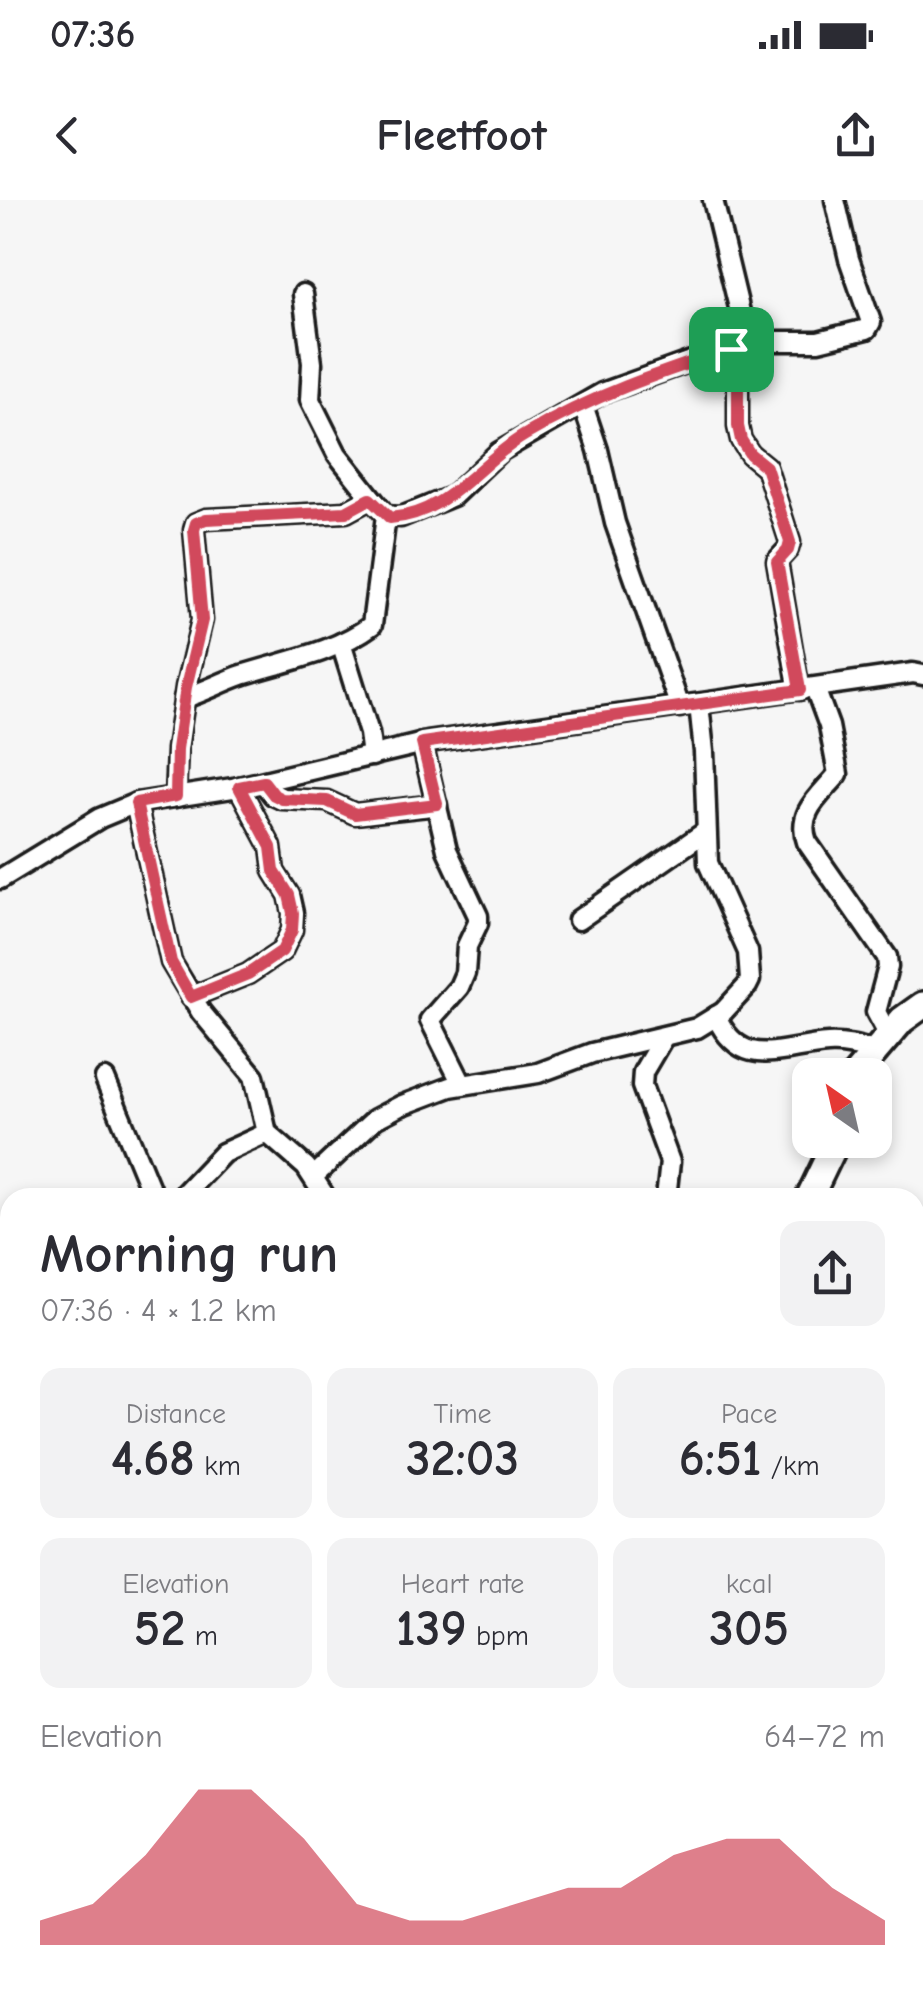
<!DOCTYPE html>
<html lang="en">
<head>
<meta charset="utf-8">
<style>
	:root { --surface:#fff; --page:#f2f2f3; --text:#2b2b33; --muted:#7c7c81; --accent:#d1495b }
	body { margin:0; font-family:"Comic Neue",sans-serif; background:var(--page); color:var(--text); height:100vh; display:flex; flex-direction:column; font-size:38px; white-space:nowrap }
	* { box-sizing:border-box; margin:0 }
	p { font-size:32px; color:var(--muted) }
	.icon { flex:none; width:55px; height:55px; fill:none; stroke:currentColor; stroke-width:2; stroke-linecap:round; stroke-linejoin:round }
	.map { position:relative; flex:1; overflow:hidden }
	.drawer { position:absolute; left:0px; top:988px; width:925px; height:812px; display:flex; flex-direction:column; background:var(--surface); border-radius:30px 30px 0 0; box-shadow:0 5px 15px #0003 }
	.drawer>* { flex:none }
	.needle { width:65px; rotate:326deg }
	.controls { position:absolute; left:792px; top:858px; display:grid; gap:20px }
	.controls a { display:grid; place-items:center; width:100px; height:100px; border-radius:20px; background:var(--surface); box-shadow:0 5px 15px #0003; font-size:50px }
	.pin { position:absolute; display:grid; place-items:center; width:85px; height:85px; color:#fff; margin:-42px; border-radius:20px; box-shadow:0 5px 15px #0006 }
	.round { display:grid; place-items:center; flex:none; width:105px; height:105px; border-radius:20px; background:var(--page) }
	.headline { display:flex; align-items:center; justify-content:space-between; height:170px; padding:0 40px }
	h1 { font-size:55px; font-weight:800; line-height:75px }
	.stats { display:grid; grid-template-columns:repeat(3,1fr); gap:15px; height:170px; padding:10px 40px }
	.stats div { display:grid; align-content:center; border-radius:20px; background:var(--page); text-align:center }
	.stats b { font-size:50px; font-weight:800 }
	.stats small { font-size:28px; font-weight:400 }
	.stats p { font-size:28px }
	.chart { height:280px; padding:20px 40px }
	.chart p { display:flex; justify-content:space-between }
	.chart svg { width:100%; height:180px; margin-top:10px; fill:var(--accent); opacity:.7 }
	.status { display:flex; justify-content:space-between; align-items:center; height:70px; padding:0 50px; background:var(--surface); direction:ltr }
	.status svg { height:28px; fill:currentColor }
	header { display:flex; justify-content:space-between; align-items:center; height:130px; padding:0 40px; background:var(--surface); font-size:45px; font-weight:800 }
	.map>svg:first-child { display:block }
</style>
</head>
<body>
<div class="status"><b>07:36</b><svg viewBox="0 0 49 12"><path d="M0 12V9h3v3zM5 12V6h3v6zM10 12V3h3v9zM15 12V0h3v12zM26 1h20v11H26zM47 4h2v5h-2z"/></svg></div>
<header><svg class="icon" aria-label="back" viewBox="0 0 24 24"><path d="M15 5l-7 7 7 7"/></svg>Fleetfoot<svg class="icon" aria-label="share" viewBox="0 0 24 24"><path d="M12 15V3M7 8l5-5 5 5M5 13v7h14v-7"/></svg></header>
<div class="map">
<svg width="923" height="1799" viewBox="0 0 923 1799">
	<rect width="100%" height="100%" fill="#f6f6f6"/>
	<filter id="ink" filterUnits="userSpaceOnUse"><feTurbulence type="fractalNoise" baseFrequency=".01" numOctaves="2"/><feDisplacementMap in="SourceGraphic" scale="20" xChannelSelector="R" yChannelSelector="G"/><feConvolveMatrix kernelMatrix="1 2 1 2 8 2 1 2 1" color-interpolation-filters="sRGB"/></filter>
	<g filter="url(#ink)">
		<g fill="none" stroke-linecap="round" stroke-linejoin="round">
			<defs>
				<g id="street">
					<polyline points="713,0 747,141"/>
					<polyline points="303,94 312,163 310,200 337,254 386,316 401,317 453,296 499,252 602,193 747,141 818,141 867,129 871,122 849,59 835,0"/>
					<polyline points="731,149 738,172 738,227 741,240 750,254 766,267 790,342 788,349 777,361 799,490"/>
					<polyline points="583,205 598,250 615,323 680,507"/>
					<polyline points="341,443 369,533 372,556"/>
					<path d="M815,488L829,526L838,574C820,596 796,612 807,642L887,757L888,767L876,812L889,836"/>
					<path d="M184,498C204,492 222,482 242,475C286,461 334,453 372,425L386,316"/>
					<polyline points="422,543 447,650 478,716 478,723 467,746 465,773 459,787 430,820 462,884"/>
					<polyline points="263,582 273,595 282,599 327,601 355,614 437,605"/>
					<polyline points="175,597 177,549 186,487 202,420 194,330 196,323 206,319 346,312 370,299"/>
					<polyline points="136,603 171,762 201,812 254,876 267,933 306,967 326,998"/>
					<polyline points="0,679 100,618 136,603 239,587 428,542 913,473 923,475"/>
					<polyline points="578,720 705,632"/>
					<polyline points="191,797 248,774 282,751 292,730 293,713 289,695 274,671 271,647 239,587"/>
					<path d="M716,816C742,873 781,847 828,844C844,843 859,847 875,851"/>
					<polyline points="663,838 643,872 642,886 670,962 666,998"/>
					<polyline points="105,879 154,998"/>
					<polyline points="314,976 375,919 400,906 450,887 538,873 592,853 697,828 723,812 747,786 750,780 748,752 708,663 704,552 699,504"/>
					<polyline points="180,998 223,953 267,933"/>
					<polyline points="0,1162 10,1157"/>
					<polyline points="915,1626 923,1621"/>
					<polyline points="261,1790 269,1799"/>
					<polyline points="471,1790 473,1799"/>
					<polyline points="712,1790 716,1799"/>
				</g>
				<g id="primary">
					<polyline points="855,875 902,820 923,805"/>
					<polyline points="809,998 837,940"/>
					<polyline points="915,1690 923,1692"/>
				</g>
				<g id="highway">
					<polyline points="0,1235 10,1250"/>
					<polyline points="88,1799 99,1790"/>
				</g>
			</defs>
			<use href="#street" stroke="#1c1c1c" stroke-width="25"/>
			<use href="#primary" stroke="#1c1c1c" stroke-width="32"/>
			<use href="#highway" stroke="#1c1c1c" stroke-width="38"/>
			<use href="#street" stroke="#fff" stroke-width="18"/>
			<use href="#primary" stroke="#fff" stroke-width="25"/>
			<use href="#highway" stroke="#fff" stroke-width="30"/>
		</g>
	</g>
	<g fill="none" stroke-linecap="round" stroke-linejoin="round" filter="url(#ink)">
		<defs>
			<path id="route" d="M731,149L738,172V226L741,240L750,254L766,267L790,342L788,350L777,362L800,490L422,543L437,604L355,614L327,601L282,599L274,595L264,582L239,587L271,647L274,671L289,695L293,713L292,730L282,751L248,774L191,797L171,762L136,603L176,596L177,549L186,487L202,420L194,330L196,323L206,319L346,312L370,299L390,318C449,314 478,262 525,235C591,196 659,173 731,149Z"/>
		</defs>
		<use href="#route" stroke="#fff" stroke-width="20"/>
		<use href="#route" stroke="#d1495b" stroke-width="12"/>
	</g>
</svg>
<div class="controls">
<a><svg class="needle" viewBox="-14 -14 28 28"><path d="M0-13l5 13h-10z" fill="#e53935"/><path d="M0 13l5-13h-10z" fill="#7c7c81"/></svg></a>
</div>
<div class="pin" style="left:731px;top:149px;background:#1e9e55"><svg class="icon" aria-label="arrive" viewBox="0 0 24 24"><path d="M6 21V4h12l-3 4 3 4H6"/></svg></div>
<section class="drawer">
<div class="headline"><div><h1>Morning run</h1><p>07:36 · 4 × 1.2 km</p></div><a class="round"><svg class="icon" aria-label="share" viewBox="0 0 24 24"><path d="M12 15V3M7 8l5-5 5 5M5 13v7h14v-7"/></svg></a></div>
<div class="stats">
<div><p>Distance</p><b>4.68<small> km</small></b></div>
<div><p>Time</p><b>32:03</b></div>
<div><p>Pace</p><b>6:51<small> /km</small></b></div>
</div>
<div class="stats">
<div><p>Elevation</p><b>52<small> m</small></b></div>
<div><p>Heart rate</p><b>139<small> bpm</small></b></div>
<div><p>kcal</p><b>305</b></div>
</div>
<div class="chart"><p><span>Elevation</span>64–72 m</p>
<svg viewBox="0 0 160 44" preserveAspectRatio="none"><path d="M0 44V38L10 34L20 22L30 6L40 6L50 18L60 34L70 38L80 38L90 34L100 30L110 30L120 22L130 18L140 18L150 30L160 38V44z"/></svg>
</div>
</section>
</div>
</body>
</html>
